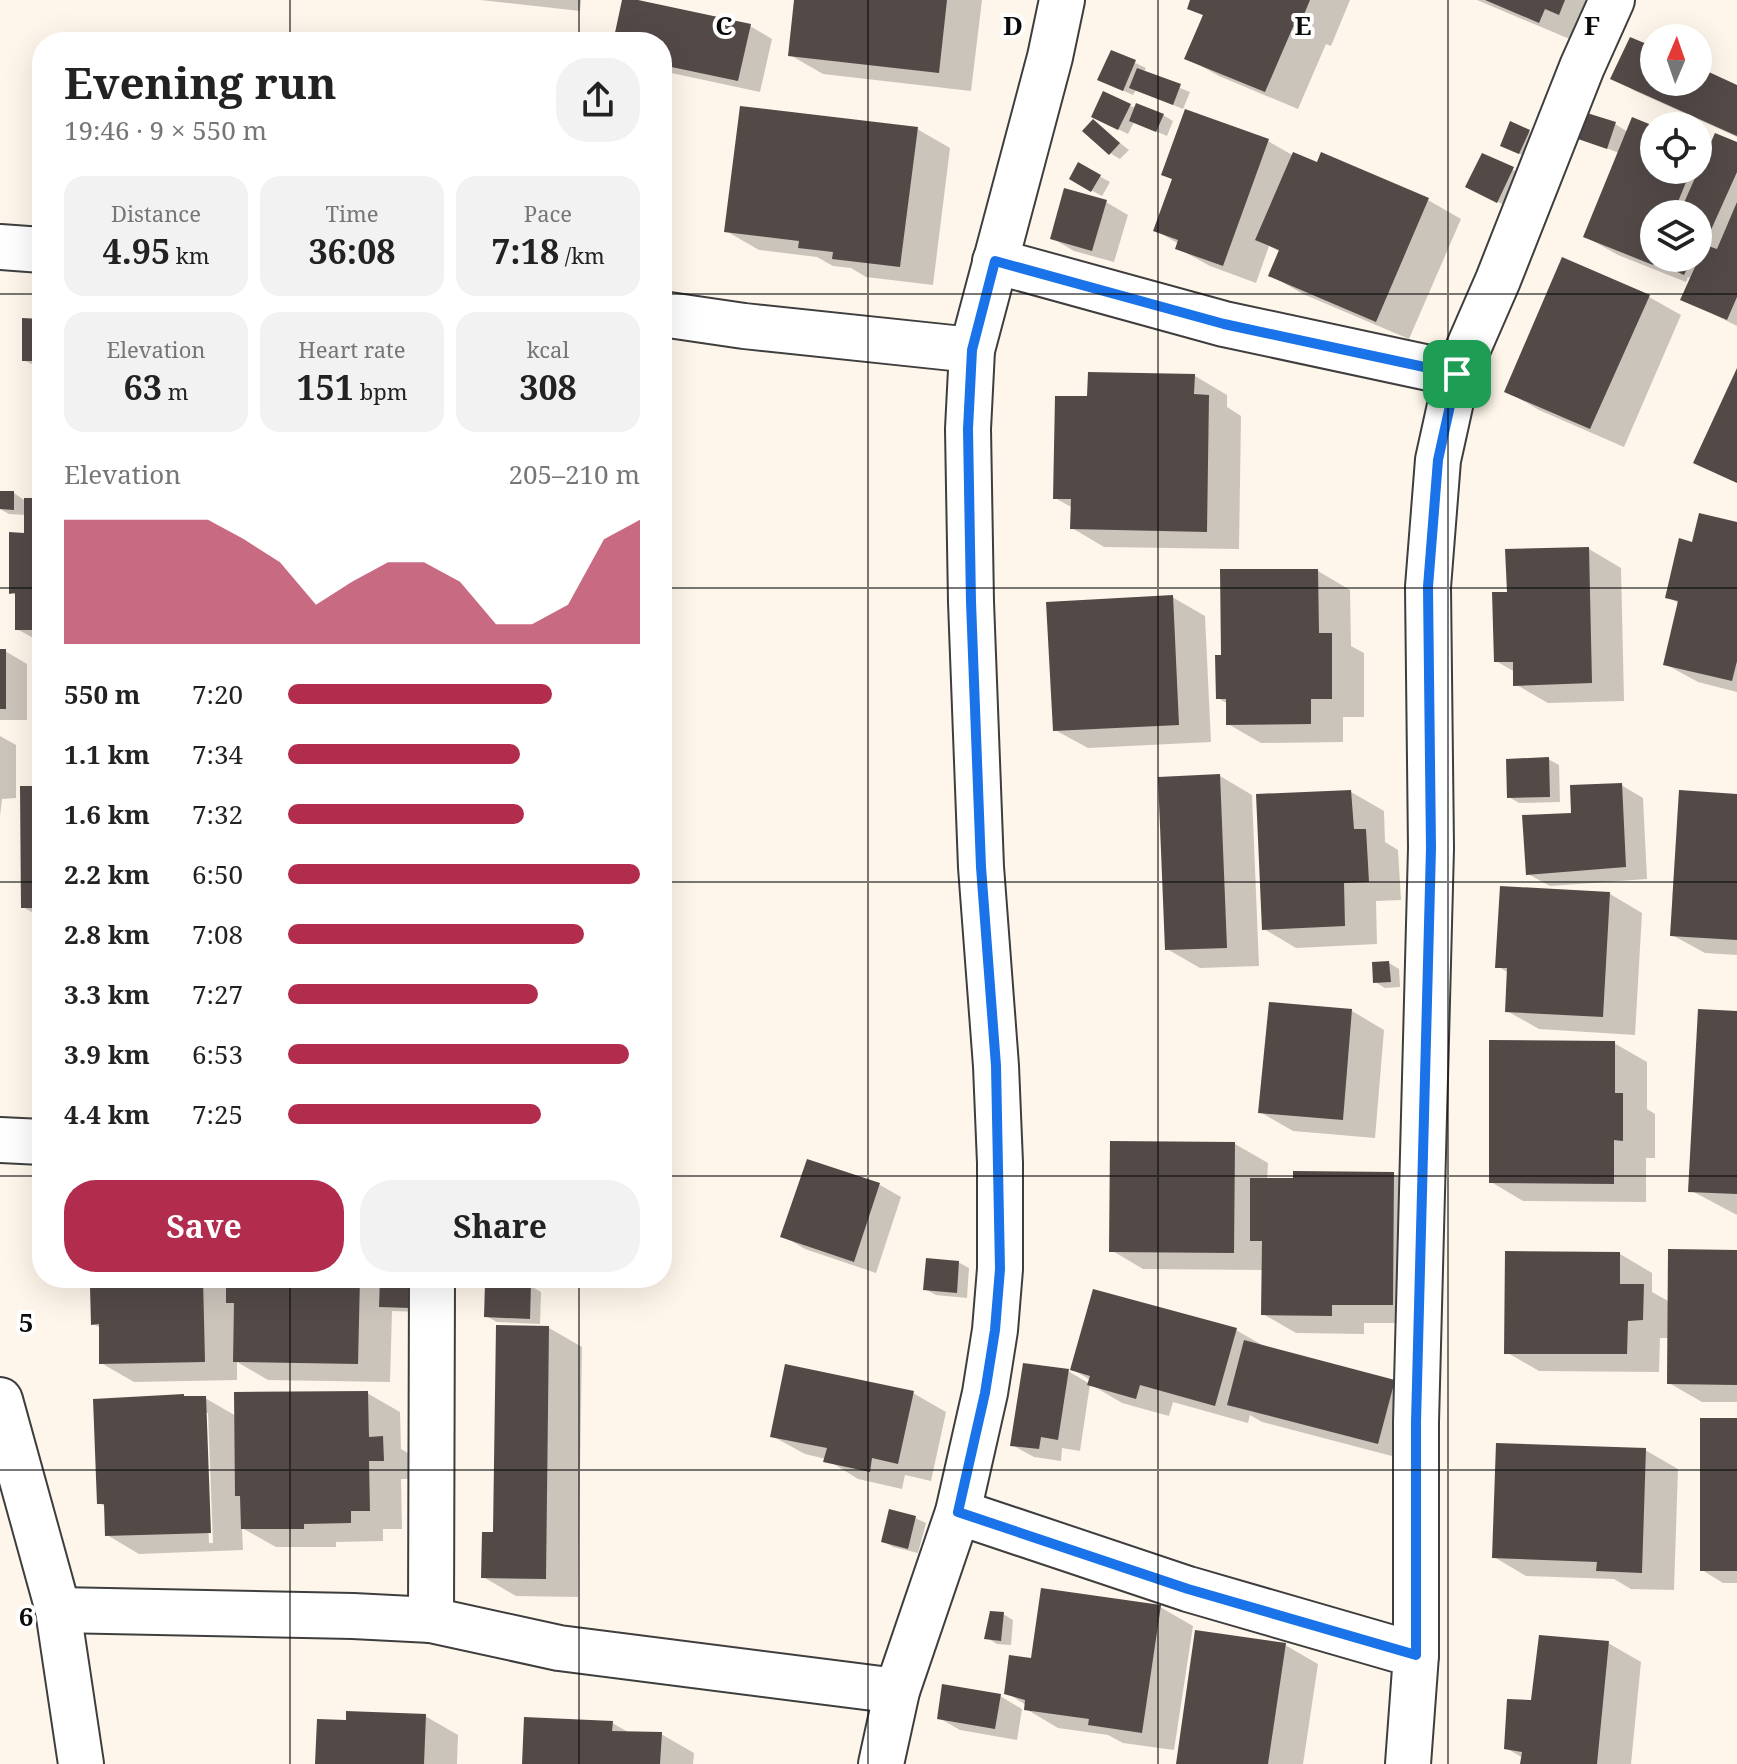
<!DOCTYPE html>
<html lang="en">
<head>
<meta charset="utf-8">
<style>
	:root { --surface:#fff; --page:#f2f2f2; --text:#222; --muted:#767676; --accent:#b22c4d }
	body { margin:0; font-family:"Noto Serif",serif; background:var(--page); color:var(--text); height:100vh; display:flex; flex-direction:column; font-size:30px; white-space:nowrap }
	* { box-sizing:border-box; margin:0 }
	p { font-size:26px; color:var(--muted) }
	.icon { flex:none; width:44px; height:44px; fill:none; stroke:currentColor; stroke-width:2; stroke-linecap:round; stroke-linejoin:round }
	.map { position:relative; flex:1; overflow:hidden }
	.details { position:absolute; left:32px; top:32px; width:640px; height:1256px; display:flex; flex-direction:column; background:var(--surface); border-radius:32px; box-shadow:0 8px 32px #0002 }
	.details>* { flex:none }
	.needle { width:52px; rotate:2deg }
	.controls { position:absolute; left:1640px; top:24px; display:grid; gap:16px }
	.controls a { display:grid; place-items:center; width:72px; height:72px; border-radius:50%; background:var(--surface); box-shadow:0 8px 32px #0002; font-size:40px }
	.pin { position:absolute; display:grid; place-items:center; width:68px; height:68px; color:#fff; margin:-34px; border-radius:16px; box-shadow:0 4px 12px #0006 }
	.round { display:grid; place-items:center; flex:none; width:84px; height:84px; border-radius:32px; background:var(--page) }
	.head { display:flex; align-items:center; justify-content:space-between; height:136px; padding:0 32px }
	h1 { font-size:44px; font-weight:700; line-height:60px }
	.figures { display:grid; grid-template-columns:repeat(3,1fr); gap:12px; height:136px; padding:8px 32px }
	.figures div { display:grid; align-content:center; border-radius:20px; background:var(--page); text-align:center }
	.figures b { font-size:34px; font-weight:700 }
	.figures small { font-size:22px; font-weight:400 }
	.figures p { font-size:22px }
	.chart { height:224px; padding:16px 32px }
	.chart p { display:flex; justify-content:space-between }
	.chart svg { width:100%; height:144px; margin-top:8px; fill:var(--accent); opacity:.7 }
	.cta { display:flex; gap:16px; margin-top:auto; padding:16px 32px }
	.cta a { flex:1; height:92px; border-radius:32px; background:var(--accent); color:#fff; font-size:32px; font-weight:700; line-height:92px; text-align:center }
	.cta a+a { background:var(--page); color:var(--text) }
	ul { padding:0 32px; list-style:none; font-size:26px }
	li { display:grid; grid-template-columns:128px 96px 1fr; align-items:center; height:60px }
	li i { height:20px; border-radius:10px; background:var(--accent) }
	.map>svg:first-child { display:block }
</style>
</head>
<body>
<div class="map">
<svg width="1737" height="1764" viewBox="0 0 1737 1764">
	<rect width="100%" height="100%" fill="#fef6ea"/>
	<g fill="#0003" fill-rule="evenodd">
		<polygon points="480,0 581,0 580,11"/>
		<polygon points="624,0 750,26 772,39 760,92 662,71 662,42 615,42"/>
		<polygon points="797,0 982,0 971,91 823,74 790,55"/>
		<polygon points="1193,0 1350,0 1331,46 1326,44 1298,109 1219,76 1187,58 1204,16 1189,8"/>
		<polygon points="1477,0 1605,0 1572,40"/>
		<polygon points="1654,50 1654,82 1698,82 1698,69 1737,87 1737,137 1635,91 1613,78"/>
		<polygon points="1112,52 1146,68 1143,73 1190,92 1183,109 1136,90 1133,95 1110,85"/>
		<polygon points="1130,106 1163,115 1173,121 1167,136 1134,122 1128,134 1103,122"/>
		<polygon points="1093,122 1129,150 1120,159 1110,153"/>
		<path d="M1615,124L1628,132L1654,128V170H1698V145L1709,151L1737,145V326L1683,299L1692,279L1688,277L1686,282L1618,255L1586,237L1619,153L1580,138ZM1654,214H1698V258H1654Z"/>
		<polygon points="917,129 950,148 933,285 866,277 851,268 833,266 817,257 759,250 726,231"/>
		<polygon points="1529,132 1539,137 1530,158 1512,151"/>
		<polygon points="1268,141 1294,156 1318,165 1322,155 1428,200 1461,219 1409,339 1303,294 1270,275 1280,252 1269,246 1256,283 1210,266 1177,248 1179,244 1155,230 1173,180 1164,175"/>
		<polygon points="1483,155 1523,175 1508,207 1478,192"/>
		<polygon points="1079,165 1110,182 1102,196 1071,179"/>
		<polygon points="1106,202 1128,215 1114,262 1074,251 1052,238"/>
		<polygon points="1649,297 1681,315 1624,447 1539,410 1506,391"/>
		<polygon points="42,321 42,366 35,366 24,360"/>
		<polygon points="1195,376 1227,395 1227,407 1241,416 1239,549 1104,547 1072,528 1073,508 1055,498 1089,398"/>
		<polygon points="0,493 14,493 24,500 42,500 42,643 17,629 17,596 11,592 26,535 26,515 9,514 0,509"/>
		<polygon points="1737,524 1737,692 1698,682 1665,664 1680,604 1667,597 1694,544"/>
		<polygon points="1589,549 1621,568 1624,701 1548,703 1515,684 1515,672 1496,661 1509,594"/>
		<polygon points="1318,571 1350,590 1351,646 1364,653 1364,717 1343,717 1343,742 1261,743 1228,724 1228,704 1218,698 1223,657"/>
		<polygon points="1172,597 1205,616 1211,742 1088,748 1055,730"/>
		<polygon points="0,651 5,651 27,664 27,720 0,720"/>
		<polygon points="0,736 16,745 16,798 2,799 0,816"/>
		<polygon points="1548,759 1559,765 1560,802 1519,803 1509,797"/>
		<polygon points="1220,776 1252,795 1259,966 1200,968 1167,949"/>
		<polygon points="1621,785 1643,798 1647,879 1550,886 1528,874 1573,815"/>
		<polygon points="42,788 42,918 23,907"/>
		<polygon points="1351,792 1384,811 1385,842 1398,850 1401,900 1376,901 1377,944 1296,948 1264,929"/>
		<polygon points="1737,796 1737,955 1705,953 1672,935"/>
		<polygon points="1610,894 1642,913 1635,1035 1539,1029 1507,1011 1509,973 1497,966"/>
		<polygon points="1389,963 1399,969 1400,987 1385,988 1375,982"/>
		<polygon points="1352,1011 1384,1030 1375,1138 1293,1131 1260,1112"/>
		<polygon points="1737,1013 1737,1215 1690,1190"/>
		<polygon points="1614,1043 1647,1062 1647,1109 1655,1114 1655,1158 1646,1158 1646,1202 1523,1201 1491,1182"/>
		<polygon points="1235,1144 1268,1163 1267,1180 1393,1174 1426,1193 1425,1323 1364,1323 1364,1334 1296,1333 1263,1314 1263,1270 1143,1269 1111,1250"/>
		<polygon points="808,1162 880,1185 901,1197 876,1273 805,1249 783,1236"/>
		<polygon points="1737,1252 1737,1402 1702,1402 1669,1383 1670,1338 1660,1338 1659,1372 1539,1371 1506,1352 1620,1254 1652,1273 1652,1292 1670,1302"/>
		<polygon points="958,1262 969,1268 967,1298 936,1295 925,1289"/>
		<polygon points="99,1278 393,1278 421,1312 392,1311 390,1382 268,1380 237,1362 237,1380 134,1382 101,1363 101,1328 93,1324"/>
		<polygon points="531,1286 541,1292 540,1324 497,1322 486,1316"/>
		<polygon points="549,1328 582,1347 578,1597 516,1596 483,1577"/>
		<polygon points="1236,1330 1269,1349 1394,1382 1427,1401 1411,1461 1262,1422 1250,1415 1248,1423 1173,1402 1169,1416 1122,1403 1090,1384 1080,1451 1062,1448 1061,1461 1034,1457 1012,1445 1068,1371 1090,1384 1090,1380 1072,1369"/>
		<path d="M367,1393L400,1412L401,1449L415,1457L416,1479H401L402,1529H383V1541L336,1542V1547H276L242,1528L243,1550L139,1554L107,1535L106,1507L99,1503L205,1398L236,1416ZM204,1413H208L213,1543H209Z"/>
		<polygon points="913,1393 946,1412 931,1481 905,1475 902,1489 858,1479 826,1459 805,1454 772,1436"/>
		<polygon points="1737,1420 1737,1583 1723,1583 1702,1570"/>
		<polygon points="1645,1450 1678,1469 1674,1590 1631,1589 1614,1579 1526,1576 1494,1557"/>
		<polygon points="915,1518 926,1523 918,1553 893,1547 883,1541"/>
		<polygon points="1160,1607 1193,1626 1174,1750 1123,1743 1108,1735 1058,1728 1026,1709 1026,1705 1007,1693 1033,1660"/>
		<polygon points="1003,1614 1013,1620 1011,1645 997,1644 987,1638"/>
		<polygon points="1608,1643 1641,1662 1631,1764 1522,1764 1523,1758 1506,1748"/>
		<polygon points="1285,1645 1318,1664 1303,1764 1178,1764"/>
		<polygon points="1000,1696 1022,1709 1017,1740 960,1730 939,1718"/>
		<polygon points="425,1716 458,1735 457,1764 317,1764 348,1722"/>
		<polygon points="612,1723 630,1733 661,1734 694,1753 693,1764 524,1764"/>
	</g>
	<g fill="#534a48">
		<polygon points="622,0 638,0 751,24 738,81 662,65 662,42 613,42"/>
		<polygon points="794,0 947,0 939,73 788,56"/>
		<polygon points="1190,0 1310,0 1298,29 1293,27 1265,92 1184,59 1203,15 1187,9"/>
		<polygon points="1485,0 1565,0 1559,15 1545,9 1539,23"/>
		<polygon points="1630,37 1654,47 1654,82 1698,82 1698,67 1737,85 1737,136 1610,79"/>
		<polygon points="1111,50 1136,60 1123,91 1097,80"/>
		<polygon points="1137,68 1181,84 1173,105 1129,88"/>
		<polygon points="1103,91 1131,104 1118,130 1091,117"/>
		<polygon points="1136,103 1164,114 1156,132 1129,121"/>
		<polygon points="740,106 918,127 900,267 832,259 833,252 798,248 799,241 724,232"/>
		<polygon points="1185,109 1269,139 1223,266 1175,249 1178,240 1153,231 1172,179 1161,175"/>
		<polygon points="1587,113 1616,122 1607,149 1578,139"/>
		<polygon points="1632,117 1654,126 1654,170 1691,170 1673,214 1654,214 1656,258 1653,265 1583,237"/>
		<polygon points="1093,119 1120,143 1109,155 1082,131"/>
		<polygon points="1510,121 1530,130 1519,154 1500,146"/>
		<polygon points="1715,133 1737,142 1737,172 1706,241 1700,239 1698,244 1698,214 1679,214"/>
		<polygon points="1293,152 1317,162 1321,152 1429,198 1376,322 1268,276 1279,250 1255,240"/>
		<polygon points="1482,153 1514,167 1497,203 1465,187"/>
		<polygon points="1078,162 1101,175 1091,192 1069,179"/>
		<polygon points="1064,188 1107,200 1092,251 1050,239"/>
		<polygon points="1737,202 1737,297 1727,320 1680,300 1705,245 1717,249"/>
		<polygon points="1562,257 1650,295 1590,429 1504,392"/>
		<polygon points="1660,258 1692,258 1684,275 1658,263"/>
		<polygon points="22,318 42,319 42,361 22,361"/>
		<polygon points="1737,368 1737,483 1693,463"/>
		<polygon points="1088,372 1195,374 1194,394 1209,395 1207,532 1070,529 1071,499 1053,499 1055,396 1087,396"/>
		<polygon points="0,491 14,491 14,510 0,509"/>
		<polygon points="24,498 42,498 42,630 15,630 15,593 9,594 9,532 24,533"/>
		<polygon points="1699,513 1737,522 1737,661 1732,681 1663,665 1678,601 1665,598 1679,538 1692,542"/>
		<polygon points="1589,547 1592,683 1513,686 1513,662 1494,662 1492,592 1507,592 1505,549"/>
		<polygon points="1220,569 1318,569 1319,633 1332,633 1332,699 1311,699 1311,724 1226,725 1226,699 1216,699 1215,655 1221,655"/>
		<polygon points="1173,595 1179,725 1053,731 1046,602"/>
		<rect x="0" y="649" width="6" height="60"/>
		<polygon points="1549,757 1550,797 1507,798 1506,759"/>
		<polygon points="1220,774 1227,948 1165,950 1158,777"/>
		<polygon points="1622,783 1626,867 1526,875 1522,815 1571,813 1570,785"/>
		<polygon points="20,786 42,786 42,908 21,908"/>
		<polygon points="1351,790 1354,829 1366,829 1369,882 1344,883 1345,926 1262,930 1256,794"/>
		<polygon points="1679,790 1737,794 1737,940 1670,936"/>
		<polygon points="1500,886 1610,892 1603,1017 1505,1012 1507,968 1495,968"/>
		<polygon points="1389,961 1391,982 1373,983 1372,962"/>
		<polygon points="1269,1002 1352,1009 1343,1120 1258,1113"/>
		<polygon points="1698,1009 1737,1011 1737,1194 1688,1192"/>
		<polygon points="1489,1040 1615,1041 1615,1093 1623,1093 1623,1141 1614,1140 1614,1184 1489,1183"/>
		<polygon points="1110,1141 1235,1142 1234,1253 1109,1252"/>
		<polygon points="807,1159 880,1183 854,1262 780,1237"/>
		<polygon points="1293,1171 1394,1172 1393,1305 1332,1305 1332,1316 1261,1315 1262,1241 1250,1241 1250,1178 1293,1178"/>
		<polygon points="1668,1249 1737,1250 1737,1385 1667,1384"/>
		<polygon points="1505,1251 1620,1252 1620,1284 1644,1284 1643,1320 1628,1321 1627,1354 1504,1354"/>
		<polygon points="926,1258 959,1261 957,1293 923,1290"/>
		<polygon points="97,1278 203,1278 205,1362 99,1364 99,1324 91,1325 90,1287 97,1287"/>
		<polygon points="226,1278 360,1278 358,1364 233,1362 234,1303 226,1303"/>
		<polygon points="380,1278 412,1278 411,1308 379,1307"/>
		<polygon points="485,1283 531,1284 530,1319 484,1317"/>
		<polygon points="1093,1289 1237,1328 1215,1406 1140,1385 1136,1399 1087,1385 1090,1376 1070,1370"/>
		<polygon points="496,1325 549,1326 546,1579 481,1578 482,1532 493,1532"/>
		<polygon points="1244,1340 1395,1380 1378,1444 1227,1405"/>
		<polygon points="1023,1363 1069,1369 1058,1440 1041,1437 1039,1449 1010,1446"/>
		<polygon points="785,1364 914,1391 898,1464 872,1458 870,1472 823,1462 827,1448 770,1437"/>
		<polygon points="368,1391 369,1437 383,1436 384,1461 369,1461 370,1511 351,1511 351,1523 304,1524 304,1529 241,1529 240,1496 235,1496 234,1392"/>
		<polygon points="184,1394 184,1396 206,1396 211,1533 105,1536 104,1504 97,1504 93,1399"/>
		<rect x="1700" y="1418" width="37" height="153"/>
		<polygon points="1496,1443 1646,1448 1642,1573 1596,1571 1597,1562 1492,1558"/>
		<polygon points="889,1509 916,1516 908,1549 881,1542"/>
		<polygon points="1041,1588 1161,1605 1142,1733 1088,1725 1089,1719 1024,1710 1025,1700 1004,1694 1009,1655 1031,1658"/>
		<polygon points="990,1611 1004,1612 1001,1641 984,1639"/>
		<polygon points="1195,1630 1286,1643 1268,1764 1176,1764"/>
		<polygon points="1539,1635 1609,1641 1597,1764 1520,1764 1522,1752 1504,1749 1507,1699 1531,1700"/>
		<polygon points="942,1684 1001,1694 995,1729 937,1719"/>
		<polygon points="346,1711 426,1714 424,1764 315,1764 317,1719 346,1720"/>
		<polygon points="524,1717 613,1721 612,1731 662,1732 660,1764 522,1764"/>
	</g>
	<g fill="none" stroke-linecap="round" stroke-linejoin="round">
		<defs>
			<g id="minor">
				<polyline points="0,247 42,250"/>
				<polyline points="995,261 1224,324 1457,374"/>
				<polyline points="662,314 744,326 972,350"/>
				<polyline points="0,1140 42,1142"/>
				<polyline points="0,1400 58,1610 81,1764"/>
				<polyline points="958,1512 1188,1589 1416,1655 1408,1764"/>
				<polyline points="58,1610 353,1616 431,1620 559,1648 897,1691"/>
				<polyline points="431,1620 432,1278"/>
				<polyline points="1416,1655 1416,1422 1431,848 1428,587 1438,460 1457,374 1498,280 1582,67 1612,0"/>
				<polyline points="881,1764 897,1691 958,1512 985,1393 995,1330 1000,1269 1000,1163 996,1066 981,867 971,602 968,429 972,350 1050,57 1062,0"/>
			</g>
		</defs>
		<use href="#minor" stroke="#3e3e3e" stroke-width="48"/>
		<use href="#minor" stroke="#fff" stroke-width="44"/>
	</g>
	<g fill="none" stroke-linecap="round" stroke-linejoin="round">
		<defs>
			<polygon id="route" points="995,261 1224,324 1457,374 1438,460 1428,587 1431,848 1416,1422 1416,1655 1188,1589 958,1512 985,1393 995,1330 1000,1269 996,1066 981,867 971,602 968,429 972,350"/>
		</defs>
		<use href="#route" stroke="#fff" stroke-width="16"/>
		<use href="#route" stroke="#1a73e8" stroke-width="10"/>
	</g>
	<path fill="none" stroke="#0b0b0b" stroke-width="2" stroke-opacity="0.55" d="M290,0V42M579,0V42M868,0V1764M1158,0V1764M1448,0V1764M0,294H42M662,294H1737M0,588H42M662,588H1737M0,882H42M662,882H1737M0,1176H42M662,1176H1737M290,1278V1764M579,1278V1764M0,1470H1737"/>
	<g font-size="26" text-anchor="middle" font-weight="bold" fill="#0b0b0b" stroke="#fff" stroke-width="8" stroke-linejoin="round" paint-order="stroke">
		<text x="724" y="35">C</text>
		<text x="1013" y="35">D</text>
		<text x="1303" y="35">E</text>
		<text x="1592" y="35">F</text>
		<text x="26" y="1332">5</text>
		<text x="26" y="1626">6</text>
	</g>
</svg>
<div class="controls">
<a><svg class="needle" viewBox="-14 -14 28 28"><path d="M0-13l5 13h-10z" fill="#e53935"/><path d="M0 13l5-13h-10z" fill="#767676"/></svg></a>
<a><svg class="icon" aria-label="locate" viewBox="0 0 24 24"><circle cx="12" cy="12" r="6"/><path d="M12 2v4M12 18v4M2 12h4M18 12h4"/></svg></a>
<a><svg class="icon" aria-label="layers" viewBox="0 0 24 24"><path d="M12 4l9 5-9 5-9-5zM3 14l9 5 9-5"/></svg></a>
</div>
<div class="pin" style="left:1457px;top:374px;background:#1e9e55"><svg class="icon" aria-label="arrive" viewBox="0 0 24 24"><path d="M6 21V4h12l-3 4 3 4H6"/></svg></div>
<section class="details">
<div class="head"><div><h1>Evening run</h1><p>19:46 · 9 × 550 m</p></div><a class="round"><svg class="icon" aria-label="share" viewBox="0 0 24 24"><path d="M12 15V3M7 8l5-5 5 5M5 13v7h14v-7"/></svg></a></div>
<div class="figures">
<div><p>Distance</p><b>4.95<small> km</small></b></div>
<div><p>Time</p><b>36:08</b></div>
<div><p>Pace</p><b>7:18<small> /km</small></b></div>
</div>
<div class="figures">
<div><p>Elevation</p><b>63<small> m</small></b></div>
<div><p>Heart rate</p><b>151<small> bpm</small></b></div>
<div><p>kcal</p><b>308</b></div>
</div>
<div class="chart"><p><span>Elevation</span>205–210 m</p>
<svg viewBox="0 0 160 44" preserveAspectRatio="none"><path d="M0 44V6L10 6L20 6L30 6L40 6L50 12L60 19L70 32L80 25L90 19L100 19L110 25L120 38L130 38L140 32L150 12L160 6V44z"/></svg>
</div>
<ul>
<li><b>550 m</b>7:20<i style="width:75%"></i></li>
<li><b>1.1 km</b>7:34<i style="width:66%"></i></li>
<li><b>1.6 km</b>7:32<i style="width:67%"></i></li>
<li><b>2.2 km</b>6:50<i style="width:100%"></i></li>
<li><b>2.8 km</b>7:08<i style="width:84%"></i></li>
<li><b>3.3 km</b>7:27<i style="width:71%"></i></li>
<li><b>3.9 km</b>6:53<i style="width:97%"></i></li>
<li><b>4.4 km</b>7:25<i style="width:72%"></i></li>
</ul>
<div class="cta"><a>Save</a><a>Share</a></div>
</section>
</div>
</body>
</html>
